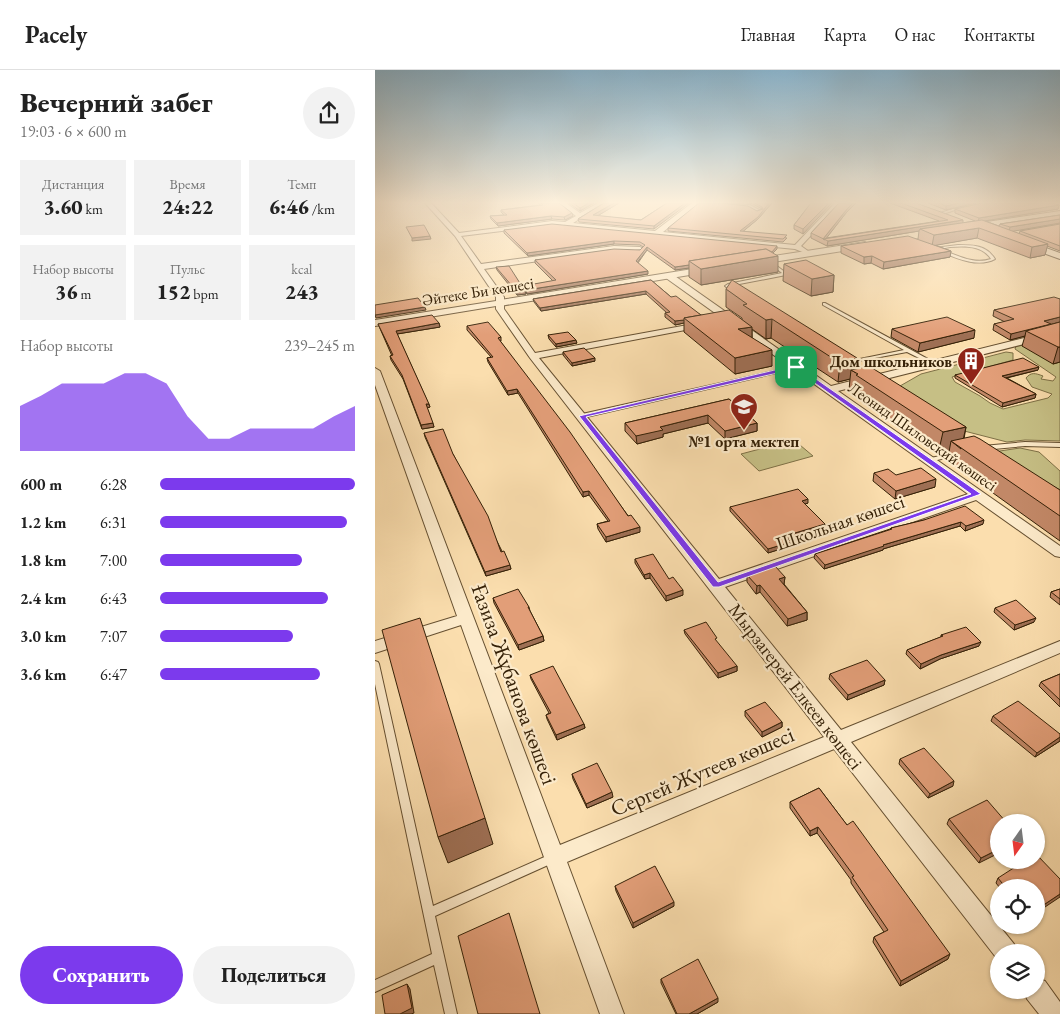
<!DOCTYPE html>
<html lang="ru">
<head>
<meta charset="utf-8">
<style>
	:root { --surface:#fff; --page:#f2f2f2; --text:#222; --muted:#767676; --line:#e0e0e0; --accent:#7c3aed }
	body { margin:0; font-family:"EB Garamond",serif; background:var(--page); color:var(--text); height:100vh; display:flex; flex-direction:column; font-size:19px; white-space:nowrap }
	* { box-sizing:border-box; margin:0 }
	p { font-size:16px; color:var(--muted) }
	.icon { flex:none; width:28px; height:28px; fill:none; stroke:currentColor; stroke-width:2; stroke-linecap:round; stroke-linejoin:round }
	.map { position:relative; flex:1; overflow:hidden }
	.details { display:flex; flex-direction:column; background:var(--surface); width:375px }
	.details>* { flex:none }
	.needle { width:32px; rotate:194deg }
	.buttons { position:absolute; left:615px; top:744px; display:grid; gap:10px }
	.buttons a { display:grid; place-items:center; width:55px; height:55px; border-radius:50%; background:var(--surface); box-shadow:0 1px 4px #0004; font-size:25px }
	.pin { position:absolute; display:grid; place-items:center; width:42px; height:42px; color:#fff; margin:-21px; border-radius:10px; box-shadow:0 2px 8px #0006 }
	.round { display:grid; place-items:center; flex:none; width:52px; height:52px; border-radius:26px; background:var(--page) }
	.head { display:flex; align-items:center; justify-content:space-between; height:85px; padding:0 20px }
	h1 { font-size:28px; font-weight:800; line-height:38px }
	.figures { display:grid; grid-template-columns:repeat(3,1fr); gap:8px; height:85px; padding:5px 20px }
	.figures div { display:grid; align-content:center; border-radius:0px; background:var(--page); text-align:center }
	.figures b { font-size:21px; font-weight:800 }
	.figures small { font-size:14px; font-weight:400 }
	.figures p { font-size:14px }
	.chart { height:140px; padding:10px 20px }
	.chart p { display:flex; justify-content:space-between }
	.chart svg { width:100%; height:90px; margin-top:5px; fill:var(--accent); opacity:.7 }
	.cta { display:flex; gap:10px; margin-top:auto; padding:10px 20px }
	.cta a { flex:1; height:58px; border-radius:30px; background:var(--accent); color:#fff; font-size:20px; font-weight:800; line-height:58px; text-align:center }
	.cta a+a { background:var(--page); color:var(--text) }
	ul { padding:0 20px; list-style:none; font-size:16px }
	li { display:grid; grid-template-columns:80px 60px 1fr; align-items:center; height:38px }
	li i { height:12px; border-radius:6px; background:var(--accent) }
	header { display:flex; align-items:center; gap:30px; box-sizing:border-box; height:70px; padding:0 25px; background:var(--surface); border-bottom:1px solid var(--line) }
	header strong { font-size:24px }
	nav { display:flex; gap:28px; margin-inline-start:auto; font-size:18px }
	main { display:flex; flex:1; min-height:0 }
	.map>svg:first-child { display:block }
</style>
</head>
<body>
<header>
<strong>Pacely</strong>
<nav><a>Главная</a><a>Карта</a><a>О нас</a><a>Контакты</a></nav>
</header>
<main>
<section class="details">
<div class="head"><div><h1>Вечерний забег</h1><p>19:03 · 6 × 600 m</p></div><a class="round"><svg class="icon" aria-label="share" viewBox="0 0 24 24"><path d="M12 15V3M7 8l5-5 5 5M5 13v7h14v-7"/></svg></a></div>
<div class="figures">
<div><p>Дистанция</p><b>3.60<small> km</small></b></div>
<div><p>Время</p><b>24:22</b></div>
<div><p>Темп</p><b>6:46<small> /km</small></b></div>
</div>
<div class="figures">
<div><p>Набор высоты</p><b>36<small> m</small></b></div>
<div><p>Пульс</p><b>152<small> bpm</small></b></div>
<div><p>kcal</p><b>243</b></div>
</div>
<div class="chart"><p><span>Набор высоты</span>239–245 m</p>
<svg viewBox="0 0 160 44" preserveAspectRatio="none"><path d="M0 44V22L10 17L20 11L30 11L40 11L50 6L60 6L70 11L80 27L90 38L100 38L110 33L120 33L130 33L140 33L150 27L160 22V44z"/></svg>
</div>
<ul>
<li><b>600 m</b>6:28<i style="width:100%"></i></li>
<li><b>1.2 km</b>6:31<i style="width:96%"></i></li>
<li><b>1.8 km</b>7:00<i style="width:73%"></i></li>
<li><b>2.4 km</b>6:43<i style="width:86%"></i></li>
<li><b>3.0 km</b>7:07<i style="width:68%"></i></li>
<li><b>3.6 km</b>6:47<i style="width:82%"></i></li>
</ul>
<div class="cta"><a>Сохранить</a><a>Поделиться</a></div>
</section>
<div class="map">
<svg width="685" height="944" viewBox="0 0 685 944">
	<rect width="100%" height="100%" fill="#fbdeae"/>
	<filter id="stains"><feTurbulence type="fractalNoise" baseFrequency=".004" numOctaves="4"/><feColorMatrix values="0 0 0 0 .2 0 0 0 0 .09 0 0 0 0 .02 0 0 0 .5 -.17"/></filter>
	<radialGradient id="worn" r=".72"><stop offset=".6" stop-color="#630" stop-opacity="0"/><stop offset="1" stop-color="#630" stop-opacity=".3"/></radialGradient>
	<g fill="#c6bf85" stroke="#7e7046">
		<path d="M650,273L685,275V371L650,370L632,372L562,354L518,320L546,304L631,282L638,283V290L577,307L580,312L605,326L615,333L628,339L673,328L677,324L657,317L651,308C656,302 660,303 668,306L666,309L678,311L681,307L640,279L641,276Z"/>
		<polygon points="419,370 438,386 384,401 366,384"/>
		<polygon points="645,378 664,382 685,401 685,438 618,382"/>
	</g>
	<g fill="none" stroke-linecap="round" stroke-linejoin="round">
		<defs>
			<g id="service">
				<polygon points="339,133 375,135 386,141 383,142 374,137"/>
				<polygon points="587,136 589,137 568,144 565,143"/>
				<path d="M583,175C599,175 611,175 620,189C601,199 577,186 559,179L567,177ZM575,177C589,176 607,175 616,189C598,195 582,185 565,179Z"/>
				<polygon points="398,193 411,203 411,205 354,216 361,222 359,223 350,216 353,214 407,203 397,195 396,194"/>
				<polygon points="448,233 450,233 562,294 558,295 532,282 473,293 473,291 475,291 529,280 448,235"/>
				<polygon points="421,296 423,296 423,298 207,348 204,346 207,344"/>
				<polygon points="650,372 685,373 685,377 650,376 608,380 605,378 608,376"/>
				<polygon points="581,382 584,384 583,385 554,392 551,390 552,389"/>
				<polygon points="0,591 3,592 4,594 58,836 174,785 178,783 182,785 183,788 182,791 60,846 82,944 70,944 59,895 0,922 0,910 57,884 0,614"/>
			</g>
			<g id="minor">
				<polygon points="50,133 56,133 84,163 177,151 190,152 201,146 184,133 191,133 205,143 223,133 230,133 198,153 280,161 317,133 324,133 288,162 420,175 460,133 466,133 426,176 433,181 430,183 420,179 177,155 86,166 106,194 239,176 265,177 268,179 265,181 239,180 109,199 129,227 129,239 160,283 329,252 330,254 326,257 164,288 344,509 593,424 291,208 291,204 297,204 456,316 685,259 685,265 463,321 685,476 685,487 680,486 601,430 350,517 466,660 685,571 685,583 476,672 639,874 642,882 624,882 623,890 459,679 192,792 249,944 225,944 86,555 0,583 0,571 82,546 0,315 0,298 5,301 185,775 449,667 155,288 121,239 121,236 0,256 0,250 121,231 121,227 80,166"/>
				<polygon points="661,908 670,911 685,932 685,944 664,944 652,929 649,920 661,920"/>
			</g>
			<g id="tertiary">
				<polygon points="490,172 494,175 493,177 379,195 374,192 379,189"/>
				<polygon points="336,196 341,199 339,201 125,236 120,233 125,230"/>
			</g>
			<g id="secondary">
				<polygon points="685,141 685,147 605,159 600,156 605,153"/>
				<polygon points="646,169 685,183 685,189 643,174 641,172"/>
			</g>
		</defs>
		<use href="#service" stroke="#665031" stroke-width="2"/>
		<use href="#minor" stroke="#665031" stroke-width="2"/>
		<use href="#tertiary" stroke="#665031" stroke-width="2"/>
		<use href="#secondary" stroke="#352107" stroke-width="2"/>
		<use href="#service" fill="#fceaca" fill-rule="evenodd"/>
		<use href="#minor" fill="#fceaca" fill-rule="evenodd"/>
		<use href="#tertiary" fill="#fceaca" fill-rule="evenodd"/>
		<use href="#secondary" fill="#fceaca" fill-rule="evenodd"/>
	</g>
	<g fill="#c28867" stroke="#352107">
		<polygon points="163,133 184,133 198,146 190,150 177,149 123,156 116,149 115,146 129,145 126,142 126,140 165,135"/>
		<polygon points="194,133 219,133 205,141"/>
		<polygon points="229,133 244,133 222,146 266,150 292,133 279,159 204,152 203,149"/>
		<polygon points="372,133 397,133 383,149 368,161 412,168 408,172 293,161 293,158 382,141 387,139 376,133"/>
		<polygon points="436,133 428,164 419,159 419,155"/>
		<polygon points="464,133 481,133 471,143 451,168 564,151 515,133 541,133 588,153 600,151 580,143 580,139 684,135 683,139 610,151 624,156 625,154 685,145 685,153 637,161 644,164 645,161 685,154 685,181 672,176 670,185 655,188 602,168 560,175 576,181 575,187 508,199 496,193 489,194 466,183 466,176 543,169 544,161 452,176 436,168 436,163"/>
		<polygon points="553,133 601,133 571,140"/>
		<polygon points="129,160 402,179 398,183 403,202 326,215 314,207 314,198 300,200 272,180 263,193 273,204 152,224 151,222 151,224 142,225 122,200 121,197 148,217 178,211 160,193 160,190 265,180 268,177 265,175 239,174 153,186 129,163"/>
		<polygon points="409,194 459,205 458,222 436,226 408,211"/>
		<polygon points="276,210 296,227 326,245 367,250 367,248 351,237 351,219 481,299 591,357 589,369 685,420 685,471 572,390 574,382 563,384 479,325 479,323 474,320 475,309 463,312 396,268 391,269 377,259 377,268 397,296 360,304 309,262 309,253 300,255 290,247 290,243 292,243 271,224 166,241 159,232 158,229"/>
		<polygon points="685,229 685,292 678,294 647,276 650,266 635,270 618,260 619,254 630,252 618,246 619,240"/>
		<polygon points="64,253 65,257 22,264 55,337 52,338 59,357 47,359 28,309 16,290 15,286 17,286 3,254"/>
		<polygon points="92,256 126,267 126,271 125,271 265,462 231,472 223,459 222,454 233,451 214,425 208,427 143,323 133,325 113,292 112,288 116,287 92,260"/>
		<polygon points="517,259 599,268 543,282 516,267"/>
		<polygon points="173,265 202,273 181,277 174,269"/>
		<polygon points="188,282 220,291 197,296 188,285"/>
		<polygon points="663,300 632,308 661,324 660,328 627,337 580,308 580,305"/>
		<polygon points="354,329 382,353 382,361 350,369 333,353 288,364 288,367 262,374 250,361 250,353"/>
		<polygon points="49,363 78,384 136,499 111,506 50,367"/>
		<polygon points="499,403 560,417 520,429 498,411"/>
		<polygon points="433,433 430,434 450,458 413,469 416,472 415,476 393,483 355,441 355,437"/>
		<polygon points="549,450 608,454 590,461 585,456 508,479 508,480 449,499 439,488 440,484 515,459 516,458"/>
		<polygon points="260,489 294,509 308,525 291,531 275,508 270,509 260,493"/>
		<polygon points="372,505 410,507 409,514 432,542 432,550 412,556 385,522 381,524 372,512"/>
		<polygon points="685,519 685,535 675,527 676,522"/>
		<polygon points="118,528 154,537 155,541 168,566 169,571 144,580 119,533"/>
		<polygon points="620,538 659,552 639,560 619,542"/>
		<polygon points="309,560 362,596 362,601 343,608 310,564"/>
		<polygon points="566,565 604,576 565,589 545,599 531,584 532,580 566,567"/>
		<polygon points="455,604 510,610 509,615 472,630 454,609"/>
		<polygon points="685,604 685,637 664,616 666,612"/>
		<polygon points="155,605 209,654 210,658 182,670 172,649 171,645 174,643 156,609"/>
		<polygon points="370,641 407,652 407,657 387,667 370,646"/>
		<polygon points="618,646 685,664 685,671 660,687 616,651"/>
		<polygon points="525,689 578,716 553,728 524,694"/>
		<polygon points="197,704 238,727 212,738 198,709"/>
		<polygon points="444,718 573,889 525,916 498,872 499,867 509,862 476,813 476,810 442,763 435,766 415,738 415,732"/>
		<polygon points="574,749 631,752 604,793 572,754"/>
		<polygon points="623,808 661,818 625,818 621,813"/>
		<polygon points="240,816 299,836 258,858 241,821"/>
		<polygon points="286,909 343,932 322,944 301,944 286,913"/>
	</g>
	<g fill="#9e6f54" stroke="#352107">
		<polygon points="214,133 219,133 205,141 205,138"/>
		<polygon points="239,133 244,133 219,148 218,145"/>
		<polygon points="310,133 314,133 279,159 279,156"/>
		<polygon points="394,133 397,133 383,149 365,164 365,161"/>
		<polygon points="454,133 457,133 428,164 428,159"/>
		<polygon points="478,133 481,133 471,143 450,170 448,169 472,139"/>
		<polygon points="584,133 601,133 571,140 571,136"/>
		<polygon points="684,135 683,139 603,152 604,148"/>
		<polygon points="197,143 198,146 190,150 189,147"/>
		<polygon points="176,146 177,149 123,156 122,153"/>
		<polygon points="685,149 685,153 634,162 635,157"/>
		<polygon points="588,150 588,154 545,159 544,161 452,176 453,171"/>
		<polygon points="604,158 602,168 557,176 559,165"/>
		<polygon points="55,166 56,169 37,171 37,168"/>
		<polygon points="239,171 239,174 153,186 152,183"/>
		<polygon points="673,174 670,185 655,188 657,177"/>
		<polygon points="402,176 402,179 396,185 323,197"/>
		<polygon points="272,177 272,180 261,194 261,191"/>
		<polygon points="576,181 575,187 508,199 509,192"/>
		<polygon points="403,186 403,202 326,215 326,199"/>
		<polygon points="497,186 496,193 489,194 489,187"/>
		<polygon points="314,195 314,198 300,200 300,197"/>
		<polygon points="273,201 273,204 152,224 151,220"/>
		<polygon points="459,205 458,222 436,226 437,209"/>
		<polygon points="150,221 151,224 142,225 142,222"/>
		<polygon points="271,221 271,224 166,241 165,238"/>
		<polygon points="50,237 51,240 1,248 0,245"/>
		<polygon points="685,247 685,252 651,261 650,266 635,270 636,264 669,251"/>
		<polygon points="397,249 396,268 391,269 391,250"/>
		<polygon points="309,250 309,253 300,255 300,251"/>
		<polygon points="64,253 65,257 22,264 21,261"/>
		<polygon points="377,257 377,271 363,259"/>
		<polygon points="600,260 599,268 543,282 545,273"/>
		<polygon points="201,270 202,273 181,277 181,274"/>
		<polygon points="683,277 685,277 685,292 678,294"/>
		<polygon points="397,280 397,296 360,304 360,288"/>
		<polygon points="220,288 220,291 197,296 197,293"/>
		<polygon points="482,288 481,303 476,300 475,309 463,312 465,293"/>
		<polygon points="664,297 663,300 626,309 627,306"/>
		<polygon points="142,319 143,323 133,325 132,321"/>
		<polygon points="661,324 660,328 627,337 628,333"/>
		<polygon points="51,334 54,334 55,337 52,338"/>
		<polygon points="333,345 333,353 288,364 288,367 262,374 261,366 285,357"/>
		<polygon points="58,353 59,357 47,359 46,355"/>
		<polygon points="382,353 382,361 350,369 350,361"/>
		<polygon points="591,357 586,379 576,371 574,382 563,384 568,362"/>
		<polygon points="561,409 560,417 520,429 521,421"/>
		<polygon points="214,421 214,425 208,427 208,422"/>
		<polygon points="433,429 433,433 427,435 427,431"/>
		<polygon points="609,450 608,454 590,461 591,456"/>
		<polygon points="586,452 585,456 508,479 508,480 449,499 450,495 508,475"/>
		<polygon points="450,454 450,458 410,470 410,466"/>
		<polygon points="265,457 265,462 231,472 231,467"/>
		<polygon points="416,472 415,476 393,483 393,479"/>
		<polygon points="135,495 136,499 111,506 110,502"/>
		<polygon points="275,503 275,508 270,509 269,505"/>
		<polygon points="410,507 409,514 404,516 404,509"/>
		<polygon points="385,515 385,522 381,524 382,516"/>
		<polygon points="308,520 308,525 291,531 291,526"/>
		<polygon points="432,542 432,550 412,556 413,549"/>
		<polygon points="661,548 659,552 639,560 640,555"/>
		<polygon points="168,566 169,571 144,580 143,575"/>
		<polygon points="606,572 604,576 565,589 545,599 546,594 566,585"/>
		<polygon points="362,596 362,601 343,608 343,603"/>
		<polygon points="510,610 509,615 472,630 473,625"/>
		<polygon points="407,652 407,657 387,667 387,662"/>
		<polygon points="209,654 210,658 182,670 181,665"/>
		<polygon points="685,667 685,671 660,687 662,683"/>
		<polygon points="579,711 578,716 553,728 555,724"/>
		<polygon points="237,722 238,727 212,738 211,734"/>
		<polygon points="110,748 118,774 73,793 63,767"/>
		<polygon points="443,757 442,763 435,766 435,761"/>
		<polygon points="624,779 624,783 604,793 606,788"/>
		<polygon points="685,824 685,827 661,843 661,840"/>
		<polygon points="299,832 299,836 258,858 258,853"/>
		<polygon points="575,884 573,889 525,916 526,911"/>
		<polygon points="32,914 35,919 39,943 36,944 25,944"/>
		<polygon points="343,928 343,932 322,944 314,944"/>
	</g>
	<g fill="#e29e78" stroke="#352107">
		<polygon points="166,133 184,133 197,143 189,147 176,146 122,153 115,146 132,145 126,140 168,135"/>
		<polygon points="198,133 214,133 205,138"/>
		<polygon points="229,133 239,133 218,145 266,150 292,133 310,133 279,156 203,149"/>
		<polygon points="324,133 346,133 373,136 382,141 388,139 387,137 380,133 394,133 383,147 365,161 412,165 408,169 293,158"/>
		<polygon points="436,133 454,133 428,159 419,155"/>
		<polygon points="464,133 478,133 472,139 448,169 573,150 526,133 541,133 588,150 453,171 436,163"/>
		<polygon points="564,133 584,133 571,136"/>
		<polygon points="607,133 677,133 684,135 604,148 580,139"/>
		<polygon points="685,145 685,149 635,157 625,154"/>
		<polygon points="607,150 673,174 657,177 604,158 559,165 545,159"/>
		<polygon points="177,154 402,176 397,182 391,179 314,191 314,195 300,197 272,177 261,191 273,201 151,220 148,216 181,210 160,190 239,179 265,180 270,175 265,172 239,171 152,183 129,160"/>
		<polygon points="685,154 685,176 645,161"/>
		<polygon points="49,155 55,166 37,168 31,157"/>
		<polygon points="533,166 576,181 509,192 497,186 489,187 466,176"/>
		<polygon points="391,179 403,186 326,199 314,191"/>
		<polygon points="431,190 459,205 437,209 409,194"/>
		<polygon points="134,196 150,221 142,222 121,197"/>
		<polygon points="276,210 296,227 301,226 326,245 309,248 309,250 300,251 290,243 295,242 271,221 165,238 158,229"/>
		<polygon points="357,210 482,288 465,293 397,249 391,250 368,235 372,234 351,219"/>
		<polygon points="679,227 685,229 685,247 669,251 676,254 636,264 619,254 639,249 619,240"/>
		<polygon points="43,228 50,237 0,245 0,235"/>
		<polygon points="354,240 377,257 363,259 397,280 360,288 309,248"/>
		<polygon points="57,245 64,253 21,261 54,334 51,334 58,353 46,355 27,305 15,286 18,285 3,254"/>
		<polygon points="572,247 600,260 545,273 517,259"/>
		<polygon points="113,252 126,267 123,268 195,362 253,446 256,445 265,457 231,467 222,454 235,451 214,421 208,422 142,319 132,321 112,288 118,287 92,256"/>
		<polygon points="685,252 685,277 683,277 651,261"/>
		<polygon points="193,262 201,270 181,274 173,265"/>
		<polygon points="209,278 220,288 197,293 188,282"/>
		<polygon points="648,288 664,297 627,306 661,324 628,333 580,305"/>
		<polygon points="494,296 591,357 568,362 481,305 483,304 476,300"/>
		<polygon points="354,329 382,353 350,361 333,345 285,357 288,360 261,366 250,353"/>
		<polygon points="68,359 78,384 113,446 126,482 129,481 135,495 110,502 49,363"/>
		<polygon points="599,366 605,369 685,420 685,446 576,371"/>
		<polygon points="546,398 561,409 521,421 499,403 513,399 521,405"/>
		<polygon points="423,419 433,429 427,431 450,454 410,466 416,472 393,479 355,437"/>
		<polygon points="590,436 609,450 591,456 586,452 508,475 509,476 450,495 440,484 517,459 516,458 549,450"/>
		<polygon points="278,484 294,509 298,507 308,520 291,526 275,503 269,505 260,489"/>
		<polygon points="400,496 410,507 404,509 432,542 413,549 385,515 382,516 372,505"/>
		<polygon points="143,519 154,537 153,537 168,566 143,575 118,528"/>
		<polygon points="685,519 685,529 676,522"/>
		<polygon points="641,530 661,548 640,555 620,538"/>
		<polygon points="45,548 110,748 63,767 7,560"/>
		<polygon points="331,552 342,568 340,569 362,596 343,603 309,560"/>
		<polygon points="591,557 606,572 566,585 546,594 532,580 568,566 566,565"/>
		<polygon points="492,590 510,610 473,625 455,604"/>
		<polygon points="178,596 209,654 181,665 171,645 176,643 155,605"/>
		<polygon points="685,604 685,630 666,612"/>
		<polygon points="643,631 685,664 685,667 662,683 618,646"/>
		<polygon points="390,632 407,652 387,662 370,641"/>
		<polygon points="549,678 579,711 555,724 525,689"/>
		<polygon points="222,693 237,722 211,734 197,704"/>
		<polygon points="444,718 472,755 478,751 575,884 526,911 499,867 513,860 477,807 479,806 443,757 435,761 415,732"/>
		<polygon points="612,730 631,752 624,752 624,779 606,788 574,749"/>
		<polygon points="661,784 685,809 685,824 661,840 661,818 631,818 623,808 651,790 661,790"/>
		<polygon points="280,796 299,832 258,853 240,816"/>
		<polygon points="134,843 165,944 103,944 83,866"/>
		<polygon points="323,889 343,928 314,944 302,944 286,909"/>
		<polygon points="32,914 37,938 25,944 10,944 7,925"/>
	</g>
	<linearGradient id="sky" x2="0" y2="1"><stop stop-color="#8bb7d1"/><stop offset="0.5" stop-color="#fdf0db"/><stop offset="1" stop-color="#fdf0db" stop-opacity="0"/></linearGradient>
	<rect width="685" height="265" fill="url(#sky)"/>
	<path fill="#7c3aed" stroke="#fff" fill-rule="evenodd" d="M421,295L606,424L344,517H338L204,346ZM420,299L596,424L343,512L211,347Z"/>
	<defs>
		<symbol id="building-pin" viewBox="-11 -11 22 30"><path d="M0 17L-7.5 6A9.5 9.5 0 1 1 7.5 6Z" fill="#8f2418" stroke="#fceaca"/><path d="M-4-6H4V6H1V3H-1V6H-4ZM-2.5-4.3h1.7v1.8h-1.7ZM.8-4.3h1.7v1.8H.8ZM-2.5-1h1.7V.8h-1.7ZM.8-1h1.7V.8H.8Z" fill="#fff"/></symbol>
		<symbol id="school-pin" viewBox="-11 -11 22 30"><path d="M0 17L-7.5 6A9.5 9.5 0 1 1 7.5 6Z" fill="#8f2418" stroke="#fceaca"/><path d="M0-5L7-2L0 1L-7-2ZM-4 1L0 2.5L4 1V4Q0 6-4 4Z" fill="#fff"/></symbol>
	</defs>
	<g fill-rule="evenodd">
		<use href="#building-pin" x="580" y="275" width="32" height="43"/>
		<use href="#school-pin" x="353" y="321" width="32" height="43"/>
	</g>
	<g text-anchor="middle" stroke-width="4.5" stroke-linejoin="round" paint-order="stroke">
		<g font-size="16" fill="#352107" stroke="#fceaca">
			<text transform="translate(103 221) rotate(-9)" y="6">Әйтеке Би көшесі</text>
			<text transform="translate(548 366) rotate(35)" y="6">Леонид Шиловский көшесі</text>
		</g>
		<g font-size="16" font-weight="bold" fill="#352107" stroke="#fceaca" text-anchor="end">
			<text x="577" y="297">Дом школьников</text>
			<text x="369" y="377" text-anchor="middle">№1 орта мектеп</text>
		</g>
		<g font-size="19" fill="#352107" stroke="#fceaca">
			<text transform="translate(465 452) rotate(-19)" y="7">Школьная көшесі</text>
			<text transform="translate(421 616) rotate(52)" y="7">Мырзагерей Елкеев көшесі</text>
		</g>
		<g font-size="22" fill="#352107" stroke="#fceaca">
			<text transform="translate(140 614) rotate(70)" y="8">Ғазиза Жұбанова көшесі</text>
			<text transform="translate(327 701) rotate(-23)" y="8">Сергей Жутеев көшесі</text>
		</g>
	</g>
	<rect width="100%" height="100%" filter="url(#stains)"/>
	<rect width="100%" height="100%" fill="url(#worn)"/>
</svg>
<div class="buttons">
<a><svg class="needle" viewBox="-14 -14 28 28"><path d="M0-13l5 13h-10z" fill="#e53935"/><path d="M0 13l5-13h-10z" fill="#767676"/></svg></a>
<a><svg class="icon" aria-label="locate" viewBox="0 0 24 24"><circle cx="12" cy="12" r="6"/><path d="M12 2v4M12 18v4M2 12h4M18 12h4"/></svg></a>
<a><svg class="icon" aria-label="layers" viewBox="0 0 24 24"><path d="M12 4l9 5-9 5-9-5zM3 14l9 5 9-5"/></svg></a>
</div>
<div class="pin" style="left:421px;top:297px;background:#1e9e55"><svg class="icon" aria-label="arrive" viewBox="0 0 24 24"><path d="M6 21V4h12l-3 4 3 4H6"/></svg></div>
</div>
</main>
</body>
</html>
